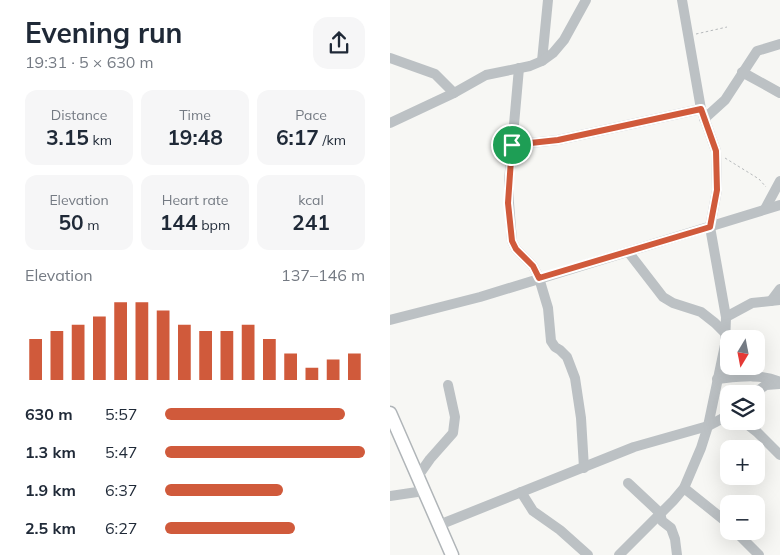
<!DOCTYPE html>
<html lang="en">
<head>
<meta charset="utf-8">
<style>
	:root { --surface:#fff; --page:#f6f6f7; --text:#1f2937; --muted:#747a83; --accent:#d05a3b }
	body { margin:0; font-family:Mulish,sans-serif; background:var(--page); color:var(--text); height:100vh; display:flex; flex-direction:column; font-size:19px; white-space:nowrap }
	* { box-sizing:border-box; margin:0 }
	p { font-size:16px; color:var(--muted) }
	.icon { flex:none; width:28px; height:28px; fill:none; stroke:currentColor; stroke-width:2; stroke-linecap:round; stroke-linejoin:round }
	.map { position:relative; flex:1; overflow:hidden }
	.details { display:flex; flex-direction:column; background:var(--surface); width:390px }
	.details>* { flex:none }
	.needle { width:32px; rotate:190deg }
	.controls { position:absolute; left:330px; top:330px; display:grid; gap:10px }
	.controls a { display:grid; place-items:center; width:45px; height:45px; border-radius:10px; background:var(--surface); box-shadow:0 5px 20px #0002; font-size:25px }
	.pin { position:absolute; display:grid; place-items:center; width:42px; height:42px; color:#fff; margin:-21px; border:2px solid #fff; border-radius:50%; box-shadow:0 1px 5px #0007 }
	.round { display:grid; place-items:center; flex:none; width:52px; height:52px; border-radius:15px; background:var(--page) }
	.head { display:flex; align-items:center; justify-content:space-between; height:85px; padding:0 25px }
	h1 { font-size:28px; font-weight:700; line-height:38px }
	.figures { display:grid; grid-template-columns:repeat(3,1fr); gap:8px; height:85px; padding:5px 25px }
	.figures div { display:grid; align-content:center; border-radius:12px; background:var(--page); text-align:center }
	.figures b { font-size:21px; font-weight:700 }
	.figures small { font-size:14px; font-weight:400 }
	.figures p { font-size:14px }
	.chart { height:140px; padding:10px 25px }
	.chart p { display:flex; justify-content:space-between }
	.chart svg { width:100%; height:90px; margin-top:5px; stroke:var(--accent); stroke-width:6 }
	ul { padding:0 25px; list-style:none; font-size:16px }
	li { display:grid; grid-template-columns:80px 60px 1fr; align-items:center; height:38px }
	li i { height:12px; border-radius:6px; background:var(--accent) }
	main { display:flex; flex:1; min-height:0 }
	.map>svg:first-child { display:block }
</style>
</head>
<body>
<main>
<section class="details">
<div class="head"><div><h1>Evening run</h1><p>19:31 · 5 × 630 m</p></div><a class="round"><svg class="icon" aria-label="share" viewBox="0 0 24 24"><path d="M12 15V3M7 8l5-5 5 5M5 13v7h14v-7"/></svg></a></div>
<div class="figures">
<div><p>Distance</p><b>3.15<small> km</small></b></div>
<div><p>Time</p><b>19:48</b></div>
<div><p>Pace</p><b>6:17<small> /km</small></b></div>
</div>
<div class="figures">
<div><p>Elevation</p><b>50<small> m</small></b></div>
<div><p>Heart rate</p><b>144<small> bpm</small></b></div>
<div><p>kcal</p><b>241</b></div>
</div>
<div class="chart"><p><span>Elevation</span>137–146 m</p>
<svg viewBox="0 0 160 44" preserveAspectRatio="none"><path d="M5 44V24M15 44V20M25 44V17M35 44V13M45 44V6M55 44V6M65 44V10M75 44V17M85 44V20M95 44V20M105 44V17M115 44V24M125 44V31M135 44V38M145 44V34M155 44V31"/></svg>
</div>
<ul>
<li><b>630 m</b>5:57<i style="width:90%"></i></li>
<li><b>1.3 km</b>5:47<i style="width:100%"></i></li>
<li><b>1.9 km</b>6:37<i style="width:59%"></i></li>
<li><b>2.5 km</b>6:27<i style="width:65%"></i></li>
</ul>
</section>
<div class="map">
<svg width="390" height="555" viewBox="0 0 390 555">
	<rect width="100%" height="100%" fill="#f7f7f4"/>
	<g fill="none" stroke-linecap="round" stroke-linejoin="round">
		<defs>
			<polyline id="major" points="0,413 62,555"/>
		</defs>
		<use href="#major" stroke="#b0b5b8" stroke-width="15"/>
		<g stroke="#b7babc" stroke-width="1" stroke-dasharray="2.5 2.5" stroke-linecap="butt">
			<polyline points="306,34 337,27"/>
			<polyline points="335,158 369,179 376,187"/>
		</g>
		<g stroke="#bcc1c4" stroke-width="10">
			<polyline points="0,58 45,74 64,93"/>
			<polyline points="152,61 158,0"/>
			<polyline points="129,68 119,181 119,203 122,241 126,249 143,266 149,278 158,308 161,341 165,347 170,350 177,357 185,378 191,418 194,468"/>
			<polyline points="352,72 390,93"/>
			<polyline points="314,119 335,100 367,51 390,44"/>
			<polyline points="0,123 64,93 96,75 140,66 152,61 163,53 174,40 196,0"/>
			<polyline points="122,145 168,140 311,109"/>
			<polyline points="375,209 390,181"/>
			<polyline points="239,253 273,297 283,303 311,312 325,323 336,334"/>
			<polyline points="381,301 390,289"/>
			<polyline points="336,317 362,303 390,300"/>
			<polyline points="0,320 90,297 390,205"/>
			<path d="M327,379C347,377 371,373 390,382"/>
			<polyline points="363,394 376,385 389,384"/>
			<polyline points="353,421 367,432 390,455"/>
			<polyline points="28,476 40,459 63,433 65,417 58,385"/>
			<polyline points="238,483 270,513 272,521 281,528 285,539 287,555"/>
			<polyline points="294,488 339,524"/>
			<polyline points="131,492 143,511 170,530 198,555"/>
			<polyline points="0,496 34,491"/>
			<polyline points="49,525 244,447 318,426 339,415"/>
			<polyline points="345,531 369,555"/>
			<polyline points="229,555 283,501 294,488 311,448 318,426 335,345 336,317 320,227 327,190 326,151 311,109 292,0"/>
		</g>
		<use href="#major" stroke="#fff" stroke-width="12"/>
	</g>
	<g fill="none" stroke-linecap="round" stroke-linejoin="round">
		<defs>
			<polygon id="route" points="311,109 326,151 327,190 320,227 149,278 143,266 126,249 122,241 118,203 122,145 168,140"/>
		</defs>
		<use href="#route" stroke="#fff" stroke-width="10"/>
		<use href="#route" stroke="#d05a3b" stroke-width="6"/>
	</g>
</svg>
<div class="controls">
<a><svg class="needle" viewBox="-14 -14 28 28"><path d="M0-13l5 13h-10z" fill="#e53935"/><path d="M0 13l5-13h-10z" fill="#747a83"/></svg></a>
<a><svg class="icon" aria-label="layers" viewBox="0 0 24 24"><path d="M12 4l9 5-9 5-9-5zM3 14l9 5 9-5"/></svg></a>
<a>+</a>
<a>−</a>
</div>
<div class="pin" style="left:122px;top:145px;background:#1e9e55"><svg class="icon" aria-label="arrive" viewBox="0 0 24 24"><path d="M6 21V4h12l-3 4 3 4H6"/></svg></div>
</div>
</main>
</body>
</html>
